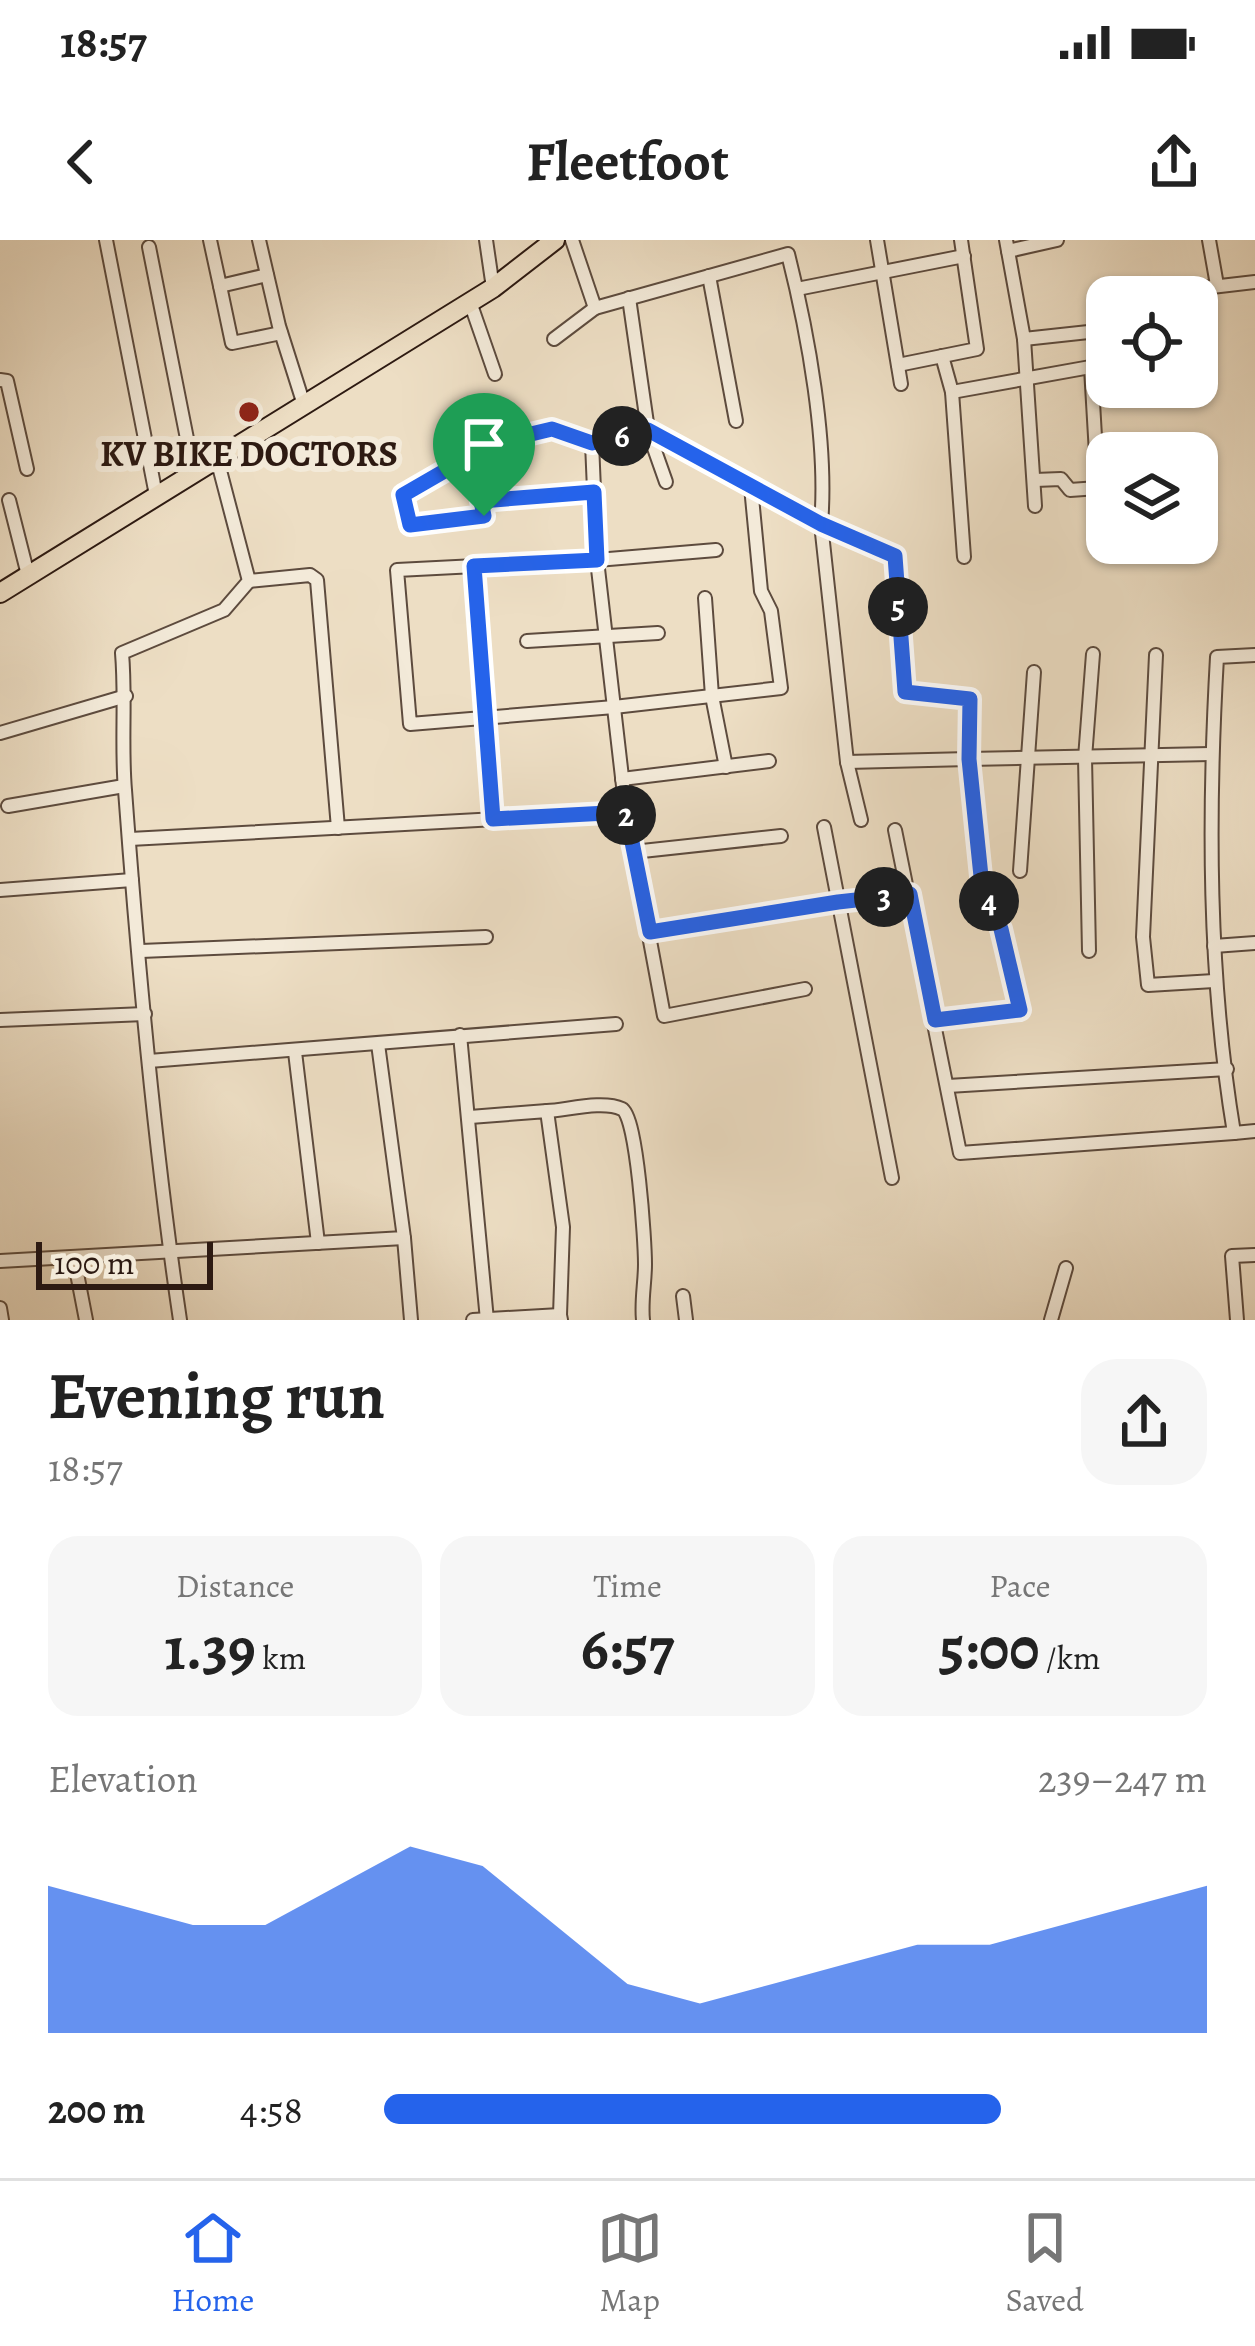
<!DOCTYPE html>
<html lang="en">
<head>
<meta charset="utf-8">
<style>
	:root { --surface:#fff; --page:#f6f6f6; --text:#222; --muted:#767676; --line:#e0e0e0; --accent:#2563eb }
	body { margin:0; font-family:Alegreya,serif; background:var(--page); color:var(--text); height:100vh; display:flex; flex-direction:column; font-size:45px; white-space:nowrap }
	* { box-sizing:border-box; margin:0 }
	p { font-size:39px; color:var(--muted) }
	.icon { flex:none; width:66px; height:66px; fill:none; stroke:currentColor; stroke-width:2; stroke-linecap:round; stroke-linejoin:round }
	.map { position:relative; height:1080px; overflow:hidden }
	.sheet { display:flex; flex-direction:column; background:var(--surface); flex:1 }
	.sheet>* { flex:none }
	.controls { position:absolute; left:1086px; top:36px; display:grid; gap:24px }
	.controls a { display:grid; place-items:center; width:132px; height:132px; border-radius:24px; background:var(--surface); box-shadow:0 3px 9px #0004; font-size:60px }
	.scale { position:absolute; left:36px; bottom:30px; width:177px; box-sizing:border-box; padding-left:12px; border:6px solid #2d1a12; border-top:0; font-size:33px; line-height:42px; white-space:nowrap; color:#2d1a12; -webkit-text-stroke:9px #f3ead9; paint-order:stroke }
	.pin { position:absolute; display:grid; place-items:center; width:102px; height:102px; color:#fff; margin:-123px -51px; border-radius:50% 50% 50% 0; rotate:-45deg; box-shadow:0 0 12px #0007 }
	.pin .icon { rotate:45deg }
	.km { position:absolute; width:60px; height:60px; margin:-30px; border-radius:50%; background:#222; color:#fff; font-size:33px; line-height:60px; text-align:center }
	.round { display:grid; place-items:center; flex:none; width:126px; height:126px; border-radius:36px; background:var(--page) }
	.summary { display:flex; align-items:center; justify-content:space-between; height:204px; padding:0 48px }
	h1 { font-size:66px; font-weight:700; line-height:90px }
	.figures { display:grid; grid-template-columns:repeat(3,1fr); gap:18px; height:204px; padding:12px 48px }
	.figures div { display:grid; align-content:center; border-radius:30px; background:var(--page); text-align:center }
	.figures b { font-size:60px; font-weight:700 }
	.figures small { font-size:33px; font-weight:400 }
	.figures p { font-size:33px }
	.chart { height:336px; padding:24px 48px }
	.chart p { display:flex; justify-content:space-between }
	.chart svg { width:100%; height:216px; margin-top:12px; fill:var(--accent); opacity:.7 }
	ul { padding:0 48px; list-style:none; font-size:39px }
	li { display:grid; grid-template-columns:192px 144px 1fr; align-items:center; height:90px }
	li i { height:30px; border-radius:15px; background:var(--accent) }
	.status { display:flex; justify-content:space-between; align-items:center; height:84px; padding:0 60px; background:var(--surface); direction:ltr }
	.status svg { height:33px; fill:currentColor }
	header { display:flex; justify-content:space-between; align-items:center; height:156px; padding:0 48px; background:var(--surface); font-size:54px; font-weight:700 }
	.tabs { display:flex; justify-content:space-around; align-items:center; height:168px; border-top:3px solid var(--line); background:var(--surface); font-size:33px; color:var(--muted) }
	.tabs a { display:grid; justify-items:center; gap:6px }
	.tabs .on { color:var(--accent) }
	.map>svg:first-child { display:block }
</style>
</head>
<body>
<div class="status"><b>18:57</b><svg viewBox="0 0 49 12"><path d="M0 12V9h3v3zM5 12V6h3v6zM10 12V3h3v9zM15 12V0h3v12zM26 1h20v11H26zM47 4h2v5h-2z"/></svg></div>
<header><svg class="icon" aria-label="back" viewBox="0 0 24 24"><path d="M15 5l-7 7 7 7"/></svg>Fleetfoot<svg class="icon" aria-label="share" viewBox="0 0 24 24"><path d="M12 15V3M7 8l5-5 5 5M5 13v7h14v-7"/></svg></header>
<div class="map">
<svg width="1255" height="1080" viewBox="0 0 1255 1080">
	<rect width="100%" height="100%" fill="#eddec4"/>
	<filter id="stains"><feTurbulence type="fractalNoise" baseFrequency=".00167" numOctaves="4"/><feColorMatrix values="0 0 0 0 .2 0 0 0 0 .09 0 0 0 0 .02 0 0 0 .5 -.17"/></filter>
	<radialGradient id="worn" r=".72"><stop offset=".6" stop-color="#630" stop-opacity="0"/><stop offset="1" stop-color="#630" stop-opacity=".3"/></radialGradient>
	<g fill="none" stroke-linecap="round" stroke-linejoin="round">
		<defs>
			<g id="minor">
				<polyline points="106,0 156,255"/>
				<polyline points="210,0 220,46 267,35"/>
				<polyline points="259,0 279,86 304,165"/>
				<polyline points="486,0 493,48"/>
				<path d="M572,0L595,68L788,14C808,93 828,203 821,284L895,316L905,452L970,459L969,519L1211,514"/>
				<polyline points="877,0 901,144"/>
				<polyline points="1006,0 1024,99 1107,90"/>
				<polyline points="1209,0 1217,45"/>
				<polyline points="149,7 194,234"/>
				<polyline points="1008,11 1057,0"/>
				<polyline points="709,36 736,181"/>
				<polyline points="220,46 232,103 281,93"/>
				<polyline points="797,49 964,16"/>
				<polyline points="1185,57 1186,50 1255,42"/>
				<polyline points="629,58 648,190 592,203 597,320 397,330 410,484 614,467 781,448 771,371 761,351 751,247"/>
				<polyline points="470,62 495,134"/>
				<polyline points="554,99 595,68"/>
				<polyline points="1024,99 1035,266"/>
				<polyline points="942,116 952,152 964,317"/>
				<polyline points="898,125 977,109 961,0"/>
				<polyline points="0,140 7,141 27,229"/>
				<polyline points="952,152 1107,124"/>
				<polyline points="648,190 821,284 847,522 969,519 982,646 1001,689 1020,770 935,780"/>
				<polyline points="648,191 666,242"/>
				<polyline points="473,214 403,255 411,285 484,276 473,214 493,204 552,189 592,203"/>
				<polyline points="1035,240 1061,239 1070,250 1098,248 1091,128"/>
				<polyline points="9,260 28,335"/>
				<polyline points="481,261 594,252"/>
				<polyline points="474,326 493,579"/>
				<polyline points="249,341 310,335 317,340 338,588"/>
				<polyline points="705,358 712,456 726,527"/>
				<polyline points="527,401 658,393"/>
				<polyline points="1156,415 1143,697 1148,745 1214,741"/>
				<polyline points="0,493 126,456"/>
				<polyline points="847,522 861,580"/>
				<polyline points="622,539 769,521"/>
				<polyline points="8,566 124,546"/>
				<polyline points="626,572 664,776 805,749"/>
				<polyline points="824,587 892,938"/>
				<path d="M895,590L960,913L1234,893C1208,736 1208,575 1217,417L1255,415"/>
				<polyline points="130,599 626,572 597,320 716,310"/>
				<polyline points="633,612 781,596"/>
				<polyline points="1020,631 1034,432"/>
				<polyline points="0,650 132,640"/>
				<polyline points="650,691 910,654"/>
				<polyline points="1214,706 1255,703"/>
				<polyline points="141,711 486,697"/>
				<polyline points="1089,711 1085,518 1093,414"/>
				<polyline points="0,780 145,774"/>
				<polyline points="460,795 487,1080"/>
				<polyline points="295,812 318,1003"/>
				<polyline points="149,821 616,784"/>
				<polyline points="948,846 1227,829"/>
				<path d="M547,871C567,870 603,860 622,869C637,876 645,1002 645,1024C645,1043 641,1061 643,1080"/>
				<polyline points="470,877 547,871 563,987 560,1075"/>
				<polyline points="1234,893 1255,891"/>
				<polyline points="404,998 411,1080"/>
				<polyline points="74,1018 86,1080"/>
				<polyline points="0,1021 404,998 378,804"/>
				<polyline points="683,1056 686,1080"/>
				<polyline points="0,1068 2,1080"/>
				<path d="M180,1080C154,905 138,727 125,550C121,504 126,459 122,413L224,370L249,341L217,219"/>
				<polyline points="473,1080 560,1075 561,1080"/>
				<polyline points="1051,1080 1066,1028"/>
				<polyline points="1237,1080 1232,1016 1255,1015"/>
			</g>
			<polyline id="primary" points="0,353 493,48 555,0"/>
		</defs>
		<use href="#minor" stroke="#5d4b3e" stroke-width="16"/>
		<use href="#primary" stroke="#2d1a12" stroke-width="22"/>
		<use href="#minor" stroke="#f3ead9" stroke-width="12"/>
		<use href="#primary" stroke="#eddec4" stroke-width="18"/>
	</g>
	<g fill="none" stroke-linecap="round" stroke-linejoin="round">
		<defs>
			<polygon id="route" points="552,189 592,203 648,190 821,284 895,316 905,452 970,459 969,519 982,646 1001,689 1020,770 935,780 910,654 838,662 650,692 626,572 493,579 474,326 597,320 594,252 481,261 484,276 410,285 403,255 493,203"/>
		</defs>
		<use href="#route" stroke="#fff" stroke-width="24"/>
		<use href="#route" stroke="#2563eb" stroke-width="15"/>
	</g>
	<circle fill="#8f2418" stroke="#f3ead9" stroke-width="4.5" cx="249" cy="172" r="12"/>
	<g text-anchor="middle" stroke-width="12" stroke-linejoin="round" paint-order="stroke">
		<g font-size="36" font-weight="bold" fill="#2d1a12" stroke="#f3ead9">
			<text x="249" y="226">KV BIKE DOCTORS</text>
		</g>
	</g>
	<rect width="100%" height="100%" filter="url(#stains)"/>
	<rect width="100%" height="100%" fill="url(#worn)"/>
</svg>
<div class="controls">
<a><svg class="icon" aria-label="locate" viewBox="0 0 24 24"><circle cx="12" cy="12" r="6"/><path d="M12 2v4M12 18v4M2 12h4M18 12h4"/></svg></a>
<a><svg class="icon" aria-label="layers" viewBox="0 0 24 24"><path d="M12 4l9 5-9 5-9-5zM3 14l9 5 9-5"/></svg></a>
</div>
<div class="scale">100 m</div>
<div class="pin" style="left:484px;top:276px;background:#1e9e55"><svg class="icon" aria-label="arrive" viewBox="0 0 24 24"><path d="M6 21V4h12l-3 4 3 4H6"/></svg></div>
<b class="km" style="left:626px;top:575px">2</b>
<b class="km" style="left:884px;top:657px">3</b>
<b class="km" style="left:989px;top:661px">4</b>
<b class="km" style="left:898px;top:367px">5</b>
<b class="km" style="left:622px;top:196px">6</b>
</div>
<section class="sheet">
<div class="summary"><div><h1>Evening run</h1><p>18:57</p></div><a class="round"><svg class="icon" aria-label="share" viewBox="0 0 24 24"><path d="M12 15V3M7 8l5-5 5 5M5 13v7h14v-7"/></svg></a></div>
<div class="figures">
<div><p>Distance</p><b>1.39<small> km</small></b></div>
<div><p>Time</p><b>6:57</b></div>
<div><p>Pace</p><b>5:00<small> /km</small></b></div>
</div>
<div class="chart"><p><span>Elevation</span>239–247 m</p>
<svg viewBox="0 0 160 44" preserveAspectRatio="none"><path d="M0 44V14L10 18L20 22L30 22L40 14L50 6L60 10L70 22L80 34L90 38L100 34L110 30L120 26L130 26L140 22L150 18L160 14V44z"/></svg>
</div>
<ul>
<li><b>200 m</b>4:58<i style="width:75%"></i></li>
</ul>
</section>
<nav class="tabs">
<a class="on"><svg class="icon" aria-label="home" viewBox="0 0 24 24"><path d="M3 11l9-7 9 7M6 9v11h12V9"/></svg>Home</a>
<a><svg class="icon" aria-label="map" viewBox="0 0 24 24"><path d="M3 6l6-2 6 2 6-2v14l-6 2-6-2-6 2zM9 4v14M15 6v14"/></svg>Map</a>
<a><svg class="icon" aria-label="saved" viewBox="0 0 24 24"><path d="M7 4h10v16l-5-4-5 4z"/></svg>Saved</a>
</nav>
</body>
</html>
